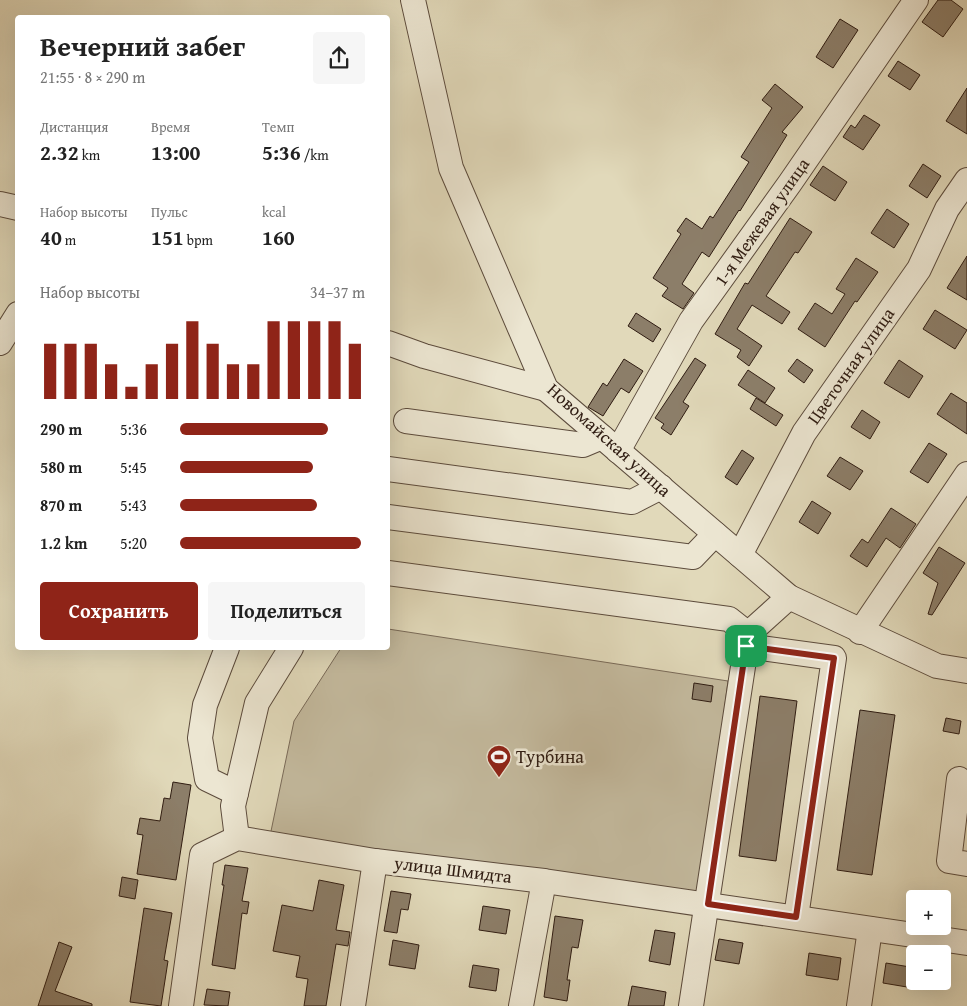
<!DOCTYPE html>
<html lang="ru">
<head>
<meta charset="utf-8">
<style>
	:root { --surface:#fff; --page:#f6f6f6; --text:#222; --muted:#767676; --accent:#8f2418 }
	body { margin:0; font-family:"Gentium Book Plus",serif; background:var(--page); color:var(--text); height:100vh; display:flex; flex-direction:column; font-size:19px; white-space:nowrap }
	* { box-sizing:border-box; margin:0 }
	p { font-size:16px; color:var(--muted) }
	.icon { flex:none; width:28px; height:28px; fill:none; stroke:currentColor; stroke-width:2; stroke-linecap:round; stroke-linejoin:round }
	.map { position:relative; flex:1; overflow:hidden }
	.details { position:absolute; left:15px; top:15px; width:375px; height:635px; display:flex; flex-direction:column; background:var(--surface); border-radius:5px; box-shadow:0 5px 20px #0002 }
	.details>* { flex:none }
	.controls { position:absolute; left:906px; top:890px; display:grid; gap:10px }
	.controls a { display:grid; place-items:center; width:45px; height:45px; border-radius:5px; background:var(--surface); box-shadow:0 5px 20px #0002; font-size:25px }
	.pin { position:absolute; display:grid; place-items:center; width:42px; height:42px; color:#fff; margin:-21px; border-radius:10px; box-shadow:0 2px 8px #0006 }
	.round { display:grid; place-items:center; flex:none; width:52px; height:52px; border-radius:5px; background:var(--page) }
	.summary { display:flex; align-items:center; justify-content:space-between; height:85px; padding:0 25px }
	h1 { font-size:28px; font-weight:600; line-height:38px }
	.metrics { display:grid; grid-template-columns:repeat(3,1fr); gap:8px; height:85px; padding:5px 25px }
	.metrics div { display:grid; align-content:center }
	.metrics b { font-size:21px; font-weight:600 }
	.metrics small { font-size:14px; font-weight:400 }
	.metrics p { font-size:14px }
	.chart { height:140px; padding:10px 25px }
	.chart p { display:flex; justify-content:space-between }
	.chart svg { width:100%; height:90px; margin-top:5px; stroke:var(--accent); stroke-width:6 }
	.button { display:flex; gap:10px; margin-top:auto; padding:10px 25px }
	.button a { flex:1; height:58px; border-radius:5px; background:var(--accent); color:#fff; font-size:20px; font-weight:600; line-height:58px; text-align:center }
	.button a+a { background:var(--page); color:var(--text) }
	ul { padding:0 25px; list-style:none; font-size:16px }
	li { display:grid; grid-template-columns:80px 60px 1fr; align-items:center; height:38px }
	li i { height:12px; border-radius:6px; background:var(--accent) }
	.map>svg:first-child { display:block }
</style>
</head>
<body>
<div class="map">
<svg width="967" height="1006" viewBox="0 0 967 1006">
	<rect width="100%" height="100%" fill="#e1d9ba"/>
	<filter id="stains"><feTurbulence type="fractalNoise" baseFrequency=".004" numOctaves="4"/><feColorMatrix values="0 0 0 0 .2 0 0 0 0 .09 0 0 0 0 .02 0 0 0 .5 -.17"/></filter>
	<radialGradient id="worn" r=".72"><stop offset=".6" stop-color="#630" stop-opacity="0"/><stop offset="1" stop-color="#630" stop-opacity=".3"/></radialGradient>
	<polygon fill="#c3b99d" stroke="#796a58" points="388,629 728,681 700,899 270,836 294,721 341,648 388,648"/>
	<g fill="#8c7e69" stroke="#2f1c12">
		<polygon points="938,0 951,0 963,9 943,37 922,22"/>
		<polygon points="840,19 858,30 833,68 816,57"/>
		<polygon points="898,61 920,75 910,90 888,76"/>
		<polygon points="775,84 803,107 782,132 787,135 740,211 739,210 709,257 702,252 682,284 694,293 683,309 662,296 668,288 653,278 681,234 677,231 686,218 702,229 710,216 713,218 749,162 741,157 772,108 762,100"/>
		<polygon points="967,88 967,134 946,121"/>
		<polygon points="864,115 880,125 863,150 843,137 851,125 855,128"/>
		<polygon points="923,164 941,176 927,198 909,186"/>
		<polygon points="823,166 847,182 835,201 810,185"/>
		<polygon points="887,209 909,224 894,248 871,233"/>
		<polygon points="790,218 812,232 798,253 795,252 766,296 790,312 782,324 752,305 737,329 762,346 749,366 737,357 741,350 715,334 745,283 748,284"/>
		<polygon points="967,256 967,300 947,288"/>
		<polygon points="856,258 878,272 857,302 855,301 825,347 798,329 815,303 832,314 845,294 836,289"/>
		<polygon points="935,310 967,330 955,349 923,329"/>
		<polygon points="636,313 661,329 653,342 628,326"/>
		<polygon points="695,358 706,365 683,402 689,406 671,435 661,428 664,424 655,418"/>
		<polygon points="624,359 643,371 629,393 621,388 603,416 588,407 603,383 607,386"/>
		<polygon points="797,359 813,370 804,383 788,371"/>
		<polygon points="899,360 923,376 909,398 884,383"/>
		<polygon points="748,370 775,388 765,403 738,385"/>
		<polygon points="951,393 967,403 967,434 937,414"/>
		<polygon points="756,398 783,415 776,426 750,409"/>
		<polygon points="862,410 880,422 870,439 851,427"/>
		<polygon points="929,443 947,454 928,483 910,472"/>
		<polygon points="742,450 754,458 737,485 725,477"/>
		<polygon points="840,457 863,471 850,490 827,476"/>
		<polygon points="812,501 831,513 818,534 799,522"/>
		<polygon points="891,508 916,524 900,548 886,538 867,567 850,556 862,539 868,543"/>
		<polygon points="939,547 965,563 932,615 928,614 938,583 923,573"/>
		<polygon points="694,683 713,686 711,702 692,699"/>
		<polygon points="760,696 797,701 776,861 739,856"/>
		<polygon points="860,710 895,715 872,875 837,870"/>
		<polygon points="946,718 961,721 959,734 943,731"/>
		<polygon points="173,782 191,785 176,880 137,874 143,835 137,834 140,818 160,821 164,798 170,799"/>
		<polygon points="225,865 248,868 242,901 249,902 247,914 242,913 235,969 212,965 224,885 222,885"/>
		<polygon points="122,877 138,880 135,899 119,896"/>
		<polygon points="319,880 344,885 336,930 350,932 348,946 336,944 326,1006 304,1006 308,979 296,977 300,956 273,951 282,905 313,911"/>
		<polygon points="391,891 411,894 408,910 401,909 397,933 384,931"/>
		<polygon points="483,906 510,910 506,934 479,930"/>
		<polygon points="144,908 172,913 164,960 168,961 161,1006 130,1002"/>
		<polygon points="555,916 583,920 578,948 572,947 567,980 570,980 567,1001 544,997"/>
		<polygon points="655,930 675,933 670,965 649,961"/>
		<polygon points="719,939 743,943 739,964 715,960"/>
		<polygon points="393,940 419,945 415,969 389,965"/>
		<polygon points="59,942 72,947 55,991 92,1004 92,1006 38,1006"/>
		<polygon points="809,953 841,958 838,980 806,975"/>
		<polygon points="886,963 910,967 907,987 883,983"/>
		<polygon points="473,965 499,969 496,991 469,987"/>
		<polygon points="632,986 666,992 664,1006 628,1006"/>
		<polygon points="207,989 230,992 228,1006 204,1005"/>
	</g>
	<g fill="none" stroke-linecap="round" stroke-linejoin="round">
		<defs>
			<g id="minor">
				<polyline points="413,0 451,168 546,389 789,597 937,666 967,671"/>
				<polyline points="0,204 18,208"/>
				<polyline points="0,343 18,314"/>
				<polyline points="388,343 424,356 546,389"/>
				<polyline points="406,421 583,445 602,437"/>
				<polyline points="618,451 691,321 790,183 916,0"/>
				<polyline points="388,469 632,502 661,487"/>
				<polyline points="388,517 693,557 715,534"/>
				<polyline points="740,555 804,433 919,269 947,209 967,180"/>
				<polyline points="388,573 729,619 748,634"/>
				<polyline points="860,632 967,474"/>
				<polyline points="746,646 834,658 796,917"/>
				<polyline points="227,648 205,705 200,738 207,779 236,793"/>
				<polyline points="959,779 949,861 967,864"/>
				<polyline points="237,838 233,806 257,703 291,648"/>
				<polyline points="181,1006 202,855 237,838 375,861 544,881 967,943"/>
				<polyline points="353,1006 375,861"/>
				<polyline points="521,1006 544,881"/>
				<polyline points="691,1006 748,634 789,597"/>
				<polyline points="859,1006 870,929"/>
			</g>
		</defs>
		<use href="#minor" stroke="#5c4b3c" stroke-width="26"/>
		<use href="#minor" stroke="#ece6d2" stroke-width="24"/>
	</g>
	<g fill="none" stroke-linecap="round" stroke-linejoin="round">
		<defs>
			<polygon id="route" points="746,646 834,658 796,917 708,904"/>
		</defs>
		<use href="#route" stroke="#fff" stroke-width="10"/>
		<use href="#route" stroke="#8f2418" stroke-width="6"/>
	</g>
	<defs>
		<symbol id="stadium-pin" viewBox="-11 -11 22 30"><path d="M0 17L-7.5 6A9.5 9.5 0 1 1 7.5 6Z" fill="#8f2418" stroke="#ece6d2"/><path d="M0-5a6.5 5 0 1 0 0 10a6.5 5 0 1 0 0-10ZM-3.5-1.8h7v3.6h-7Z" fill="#fff"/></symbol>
	</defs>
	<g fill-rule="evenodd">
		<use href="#stadium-pin" x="485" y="743" width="28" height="38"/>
	</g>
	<g text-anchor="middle" stroke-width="5" stroke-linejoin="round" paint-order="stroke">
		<g font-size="18" fill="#2f1c12" stroke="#ece6d2">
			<text transform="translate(762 222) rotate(-55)" y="6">1-я Межевая улица</text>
			<text transform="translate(851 366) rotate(-55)" y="6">Цветочная улица</text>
			<text transform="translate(609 440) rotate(42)" y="6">Новомайская улица</text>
			<text transform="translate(453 870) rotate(7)" y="6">улица Шмидта</text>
		</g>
		<g font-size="18" fill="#2f1c12" stroke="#ece6d2" text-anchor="start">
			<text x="516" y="763">Турбина</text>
		</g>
	</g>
	<rect width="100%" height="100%" filter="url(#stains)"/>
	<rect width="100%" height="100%" fill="url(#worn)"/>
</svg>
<div class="controls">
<a>+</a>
<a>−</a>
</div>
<div class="pin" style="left:746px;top:646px;background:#1e9e55"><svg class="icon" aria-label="arrive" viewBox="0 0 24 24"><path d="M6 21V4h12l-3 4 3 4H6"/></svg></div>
<section class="details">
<div class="summary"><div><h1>Вечерний забег</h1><p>21:55 · 8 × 290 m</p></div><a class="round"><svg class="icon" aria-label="share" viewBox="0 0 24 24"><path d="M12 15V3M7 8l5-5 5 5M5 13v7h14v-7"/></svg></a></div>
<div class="metrics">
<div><p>Дистанция</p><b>2.32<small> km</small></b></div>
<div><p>Время</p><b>13:00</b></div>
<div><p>Темп</p><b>5:36<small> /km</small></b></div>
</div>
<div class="metrics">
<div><p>Набор высоты</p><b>40<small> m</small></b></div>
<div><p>Пульс</p><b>151<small> bpm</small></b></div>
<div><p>kcal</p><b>160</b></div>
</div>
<div class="chart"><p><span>Набор высоты</span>34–37 m</p>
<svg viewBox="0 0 160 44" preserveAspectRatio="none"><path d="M5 44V17M15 44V17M25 44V17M35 44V27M45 44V38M55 44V27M65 44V17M75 44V6M85 44V17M95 44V27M105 44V27M115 44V6M125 44V6M135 44V6M145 44V6M155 44V17"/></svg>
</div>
<ul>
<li><b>290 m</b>5:36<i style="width:80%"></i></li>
<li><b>580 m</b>5:45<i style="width:72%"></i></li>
<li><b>870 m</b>5:43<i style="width:74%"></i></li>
<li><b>1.2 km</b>5:20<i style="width:98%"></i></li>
</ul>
<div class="button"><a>Сохранить</a><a>Поделиться</a></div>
</section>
</div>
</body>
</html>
